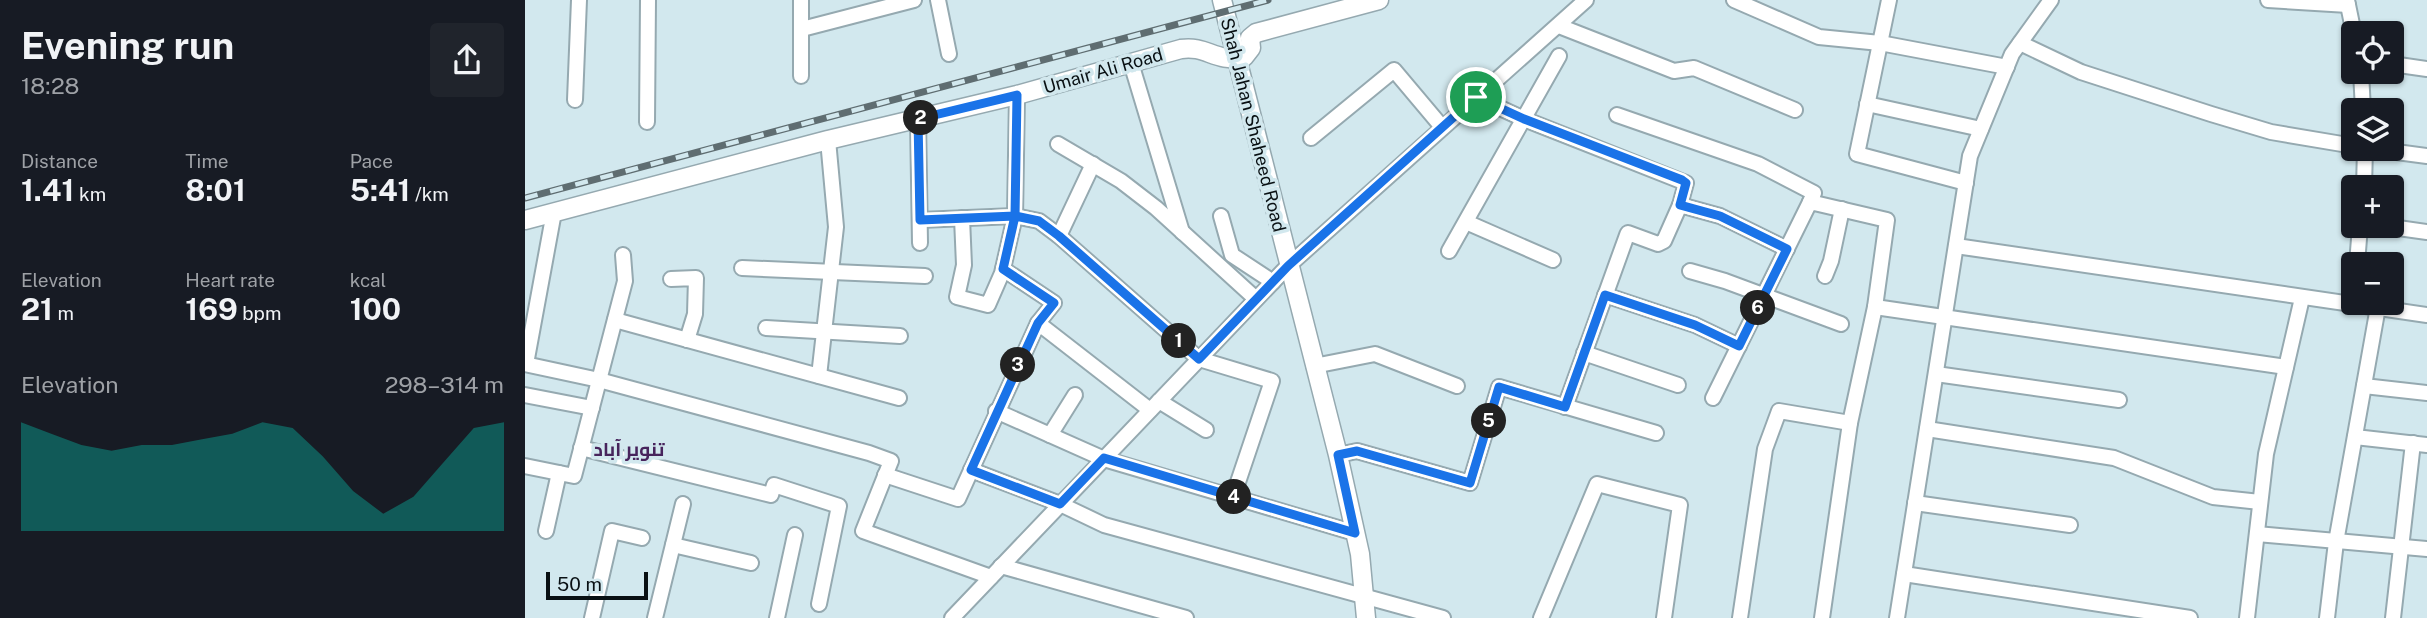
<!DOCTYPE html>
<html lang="en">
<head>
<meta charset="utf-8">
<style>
	:root { --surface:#171b24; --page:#20242c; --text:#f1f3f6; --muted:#9ea1a6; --accent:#0f766e }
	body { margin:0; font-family:"Public Sans",Cairo,sans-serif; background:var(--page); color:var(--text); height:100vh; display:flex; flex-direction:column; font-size:26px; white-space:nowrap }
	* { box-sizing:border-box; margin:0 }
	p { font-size:23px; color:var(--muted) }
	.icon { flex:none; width:38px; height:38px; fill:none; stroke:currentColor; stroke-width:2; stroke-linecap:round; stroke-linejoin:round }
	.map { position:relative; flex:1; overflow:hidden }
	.sheet { display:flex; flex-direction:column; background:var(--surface); width:525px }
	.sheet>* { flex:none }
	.tools { position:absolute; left:1816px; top:21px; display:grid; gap:14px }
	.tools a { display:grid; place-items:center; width:63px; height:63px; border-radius:7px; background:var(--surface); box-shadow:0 2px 5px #0004; font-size:35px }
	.scale { position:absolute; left:21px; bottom:18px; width:102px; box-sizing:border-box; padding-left:7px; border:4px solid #091013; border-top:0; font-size:19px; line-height:24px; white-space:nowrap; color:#091013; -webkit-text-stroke:5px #d2e8ee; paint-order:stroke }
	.pin { position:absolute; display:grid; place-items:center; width:60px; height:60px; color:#fff; margin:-30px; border:4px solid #fff; border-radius:50%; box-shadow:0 2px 7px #0007 }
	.km { position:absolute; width:35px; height:35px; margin:-18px; border-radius:50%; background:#222; color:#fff; font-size:19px; line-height:35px; text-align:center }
	.round { display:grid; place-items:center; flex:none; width:74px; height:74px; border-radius:7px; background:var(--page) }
	.head { display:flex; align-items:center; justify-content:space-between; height:119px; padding:0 21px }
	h1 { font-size:38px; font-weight:700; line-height:52px }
	.stats { display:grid; grid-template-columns:repeat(3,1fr); gap:10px; height:119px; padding:7px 21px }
	.stats div { display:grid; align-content:center }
	.stats b { font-size:30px; font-weight:700 }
	.stats small { font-size:19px; font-weight:400 }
	.stats p { font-size:19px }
	.chart { height:196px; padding:14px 21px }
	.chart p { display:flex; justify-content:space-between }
	.chart svg { width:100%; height:126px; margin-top:7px; fill:var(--accent); opacity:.7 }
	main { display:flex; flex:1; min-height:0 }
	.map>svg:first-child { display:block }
</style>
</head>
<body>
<main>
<section class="sheet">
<div class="head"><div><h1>Evening run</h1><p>18:28</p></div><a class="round"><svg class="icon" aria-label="share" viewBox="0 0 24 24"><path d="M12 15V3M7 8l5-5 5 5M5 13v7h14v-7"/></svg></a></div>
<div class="stats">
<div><p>Distance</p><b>1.41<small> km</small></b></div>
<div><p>Time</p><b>8:01</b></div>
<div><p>Pace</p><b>5:41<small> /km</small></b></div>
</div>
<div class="stats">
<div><p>Elevation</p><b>21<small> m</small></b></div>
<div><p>Heart rate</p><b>169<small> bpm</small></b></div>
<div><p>kcal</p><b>100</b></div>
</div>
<div class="chart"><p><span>Elevation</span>298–314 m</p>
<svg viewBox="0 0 160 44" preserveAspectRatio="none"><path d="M0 44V6L10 10L20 14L30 16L40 14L50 14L60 12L70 10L80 6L90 8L100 18L110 30L120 38L130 32L140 20L150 8L160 6V44z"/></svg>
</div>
</section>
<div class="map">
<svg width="1902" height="618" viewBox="0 0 1902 618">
	<rect width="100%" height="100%" fill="#d2e8ee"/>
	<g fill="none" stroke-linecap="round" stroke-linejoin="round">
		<defs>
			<g id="minor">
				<polyline points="413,0 424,54"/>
				<polyline points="1209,0 1294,37 1355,43 1482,67"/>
				<polyline points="1364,0 1332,154 1441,183"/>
				<polyline points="1743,0 1823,5"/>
				<polyline points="1822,0 1829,34"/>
				<polyline points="1034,26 1149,71 1169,68 1270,110"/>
				<polyline points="277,29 389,0"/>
				<polyline points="1495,43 1556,72 1686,114 1746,132 1829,146"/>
				<polyline points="606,63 657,232"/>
				<polyline points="1867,64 1902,69"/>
				<polyline points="1836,72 1838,110"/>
				<polyline points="276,76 276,0"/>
				<polyline points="951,97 999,119 1161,183 1155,205 1139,241 1133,244 1103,233 1102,235 1040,407"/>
				<polyline points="50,100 54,0"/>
				<polyline points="1342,104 1456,129"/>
				<polyline points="1092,115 1233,164 1289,193 1285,202"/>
				<polyline points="393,119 395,243"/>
				<polyline points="122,122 123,0"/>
				<polyline points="786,138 869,70 917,127"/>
				<polyline points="533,144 596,181 631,208 731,299"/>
				<polyline points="1849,149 1902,156"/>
				<polyline points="1839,187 1840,149"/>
				<polyline points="1155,205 1195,216 1262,249"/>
				<polyline points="696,216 707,255 748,282"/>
				<polyline points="437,218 439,265 432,297 463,305 477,273 490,216 492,95"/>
				<polyline points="395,220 490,216 514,221 534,236 674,359 747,381 708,497"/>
				<polyline points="941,222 1028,260"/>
				<polyline points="1859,226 1902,232"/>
				<polyline points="534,236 568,164"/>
				<polyline points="1431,246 1902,315"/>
				<polyline points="924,251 1034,56"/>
				<polyline points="1832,264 1835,226"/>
				<polyline points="217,268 400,276"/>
				<polyline points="1165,271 1200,281 1316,324"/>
				<polyline points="1300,276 1306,261 1317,209"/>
				<polyline points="146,279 171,278 170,314 162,340"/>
				<polyline points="1080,295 1170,325 1214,346"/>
				<polyline points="1350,307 1761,367"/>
				<polyline points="90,320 374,398"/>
				<polyline points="513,323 625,410"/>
				<polyline points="241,328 375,336"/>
				<polyline points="1059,353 1153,385"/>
				<polyline points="0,364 74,380 344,453 366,461 338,531 466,577"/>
				<polyline points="1,364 29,212"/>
				<polyline points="789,366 850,354 932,386"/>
				<polyline points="1411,374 1594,400"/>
				<polyline points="294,376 311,227 303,140"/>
				<polyline points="1839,386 1902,393"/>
				<polyline points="0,395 67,408"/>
				<polyline points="1188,398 1285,202 1362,220 1350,307 1325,423 1297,618"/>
				<polyline points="634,401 681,430"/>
				<polyline points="471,411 579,459 830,533"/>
				<polyline points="1402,429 1589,458 1688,497 1735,502"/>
				<polyline points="525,435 550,395"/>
				<polyline points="1830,437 1902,445"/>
				<polyline points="56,448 246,495 249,485 314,506 294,604"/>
				<polyline points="813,455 832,451 945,483 974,387 1131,433"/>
				<polyline points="0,466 49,476 100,281 98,255"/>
				<polyline points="446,470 535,504 579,525 918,618"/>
				<polyline points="360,475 433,499 513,323 529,303 478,269"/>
				<polyline points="1390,503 1545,525"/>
				<polyline points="21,531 34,473"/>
				<polyline points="1732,534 1902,549"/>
				<polyline points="148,545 226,563"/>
				<polyline points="476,566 661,618"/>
				<polyline points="1379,574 1665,618"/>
				<polyline points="67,618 87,531 117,538"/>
				<polyline points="130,618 158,504"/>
				<polyline points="252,618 270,535"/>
				<polyline points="427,618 763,266 1061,0"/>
				<polyline points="1016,618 1072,484 1155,505 1139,618"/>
				<polyline points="1215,618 1240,449 1254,411 1325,423"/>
				<polyline points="1372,618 1445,156 1487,54 1526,0"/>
				<polyline points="1722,618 1741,454 1777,298"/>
				<polyline points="1802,618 1811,542 1853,307"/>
				<polyline points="1868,618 1888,443"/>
			</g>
			<g id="tertiary">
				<polyline points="697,0 813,455 835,554 841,618"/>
				<path d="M0,220L303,140L492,95L656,49C682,45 690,63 719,57L726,48L725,38L731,33L854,0"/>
			</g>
		</defs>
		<use href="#minor" stroke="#95a9b0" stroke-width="18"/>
		<use href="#tertiary" stroke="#95a9b0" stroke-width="21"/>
		<use href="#minor" stroke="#fff" stroke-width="14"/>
		<use href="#tertiary" stroke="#fff" stroke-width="18"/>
		<defs>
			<polyline id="rail" points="0,198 743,0"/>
		</defs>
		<use href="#rail" stroke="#5f6d71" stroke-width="7"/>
		<use href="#rail" stroke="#d2e8ee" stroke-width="4.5" stroke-dasharray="13" stroke-linecap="butt"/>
	</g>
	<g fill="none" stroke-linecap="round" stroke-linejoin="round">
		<defs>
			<polyline id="route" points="951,97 763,266 674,359 534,236 514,221 490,216 395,220 393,119 492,95 490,216 478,269 529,303 513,323 446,470 535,504 579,458 830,533 813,455 832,451 945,483 974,387 1040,407 1080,295 1170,325 1214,346 1262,249 1195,216 1155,205 1161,183 1157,180 999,119 951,97"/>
		</defs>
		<use href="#route" stroke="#fff" stroke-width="14"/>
		<use href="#route" stroke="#1a73e8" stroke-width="9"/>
	</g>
	<g text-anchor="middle" stroke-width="7" stroke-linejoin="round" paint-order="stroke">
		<g font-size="18" fill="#091013" stroke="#d2e8ee">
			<text transform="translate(578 71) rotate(-16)" y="6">Umair Ali Road</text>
			<text transform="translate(728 125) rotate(76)" y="6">Shah Jahan Shaheed Road</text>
		</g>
		<g font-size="19" font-weight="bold" fill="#47245c" stroke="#d2e8ee">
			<text x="104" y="456">تنویر آباد</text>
		</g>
	</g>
</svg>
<div class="tools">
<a><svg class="icon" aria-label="locate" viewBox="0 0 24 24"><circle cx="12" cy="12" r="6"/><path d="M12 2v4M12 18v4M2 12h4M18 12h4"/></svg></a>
<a><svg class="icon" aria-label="layers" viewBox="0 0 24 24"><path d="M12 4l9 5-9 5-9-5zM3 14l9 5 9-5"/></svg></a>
<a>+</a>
<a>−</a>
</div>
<div class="scale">50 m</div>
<div class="pin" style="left:951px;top:97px;background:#1e9e55"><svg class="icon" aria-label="arrive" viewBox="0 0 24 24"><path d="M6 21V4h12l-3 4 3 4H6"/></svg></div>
<b class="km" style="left:654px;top:341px">1</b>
<b class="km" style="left:396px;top:118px">2</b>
<b class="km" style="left:493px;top:365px">3</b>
<b class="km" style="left:709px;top:497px">4</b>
<b class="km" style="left:964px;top:421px">5</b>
<b class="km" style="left:1233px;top:308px">6</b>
</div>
</main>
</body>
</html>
